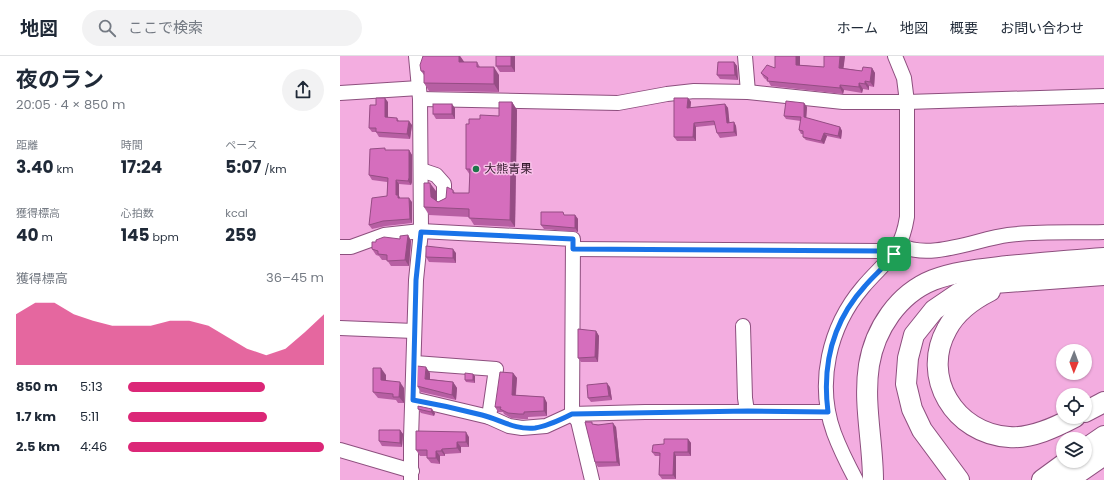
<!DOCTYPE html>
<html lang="ja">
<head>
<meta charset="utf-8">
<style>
	:root { --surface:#fff; --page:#f2f2f3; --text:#1f2937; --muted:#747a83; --line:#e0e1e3; --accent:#db2777 }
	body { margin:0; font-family:Poppins,"Noto Sans JP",sans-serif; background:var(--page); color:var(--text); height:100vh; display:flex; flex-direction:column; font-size:15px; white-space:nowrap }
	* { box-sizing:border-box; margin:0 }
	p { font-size:13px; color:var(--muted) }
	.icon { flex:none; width:22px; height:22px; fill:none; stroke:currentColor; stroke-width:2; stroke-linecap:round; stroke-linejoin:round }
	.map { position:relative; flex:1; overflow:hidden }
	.sheet { display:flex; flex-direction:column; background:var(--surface); width:340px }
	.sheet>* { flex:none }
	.needle { width:26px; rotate:181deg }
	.controls { position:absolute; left:716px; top:288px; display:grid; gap:8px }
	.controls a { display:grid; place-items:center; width:36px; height:36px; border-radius:50%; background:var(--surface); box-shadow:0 1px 3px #0004; font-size:20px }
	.pin { position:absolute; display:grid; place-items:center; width:34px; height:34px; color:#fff; margin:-17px; border-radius:8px; box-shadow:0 2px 6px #0006 }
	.round { display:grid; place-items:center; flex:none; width:42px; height:42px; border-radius:21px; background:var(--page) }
	.summary { display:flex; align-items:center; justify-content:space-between; height:68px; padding:0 16px }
	h1 { font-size:22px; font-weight:700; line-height:30px }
	.metrics { display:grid; grid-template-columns:repeat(3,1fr); gap:6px; height:68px; padding:4px 16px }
	.metrics div { display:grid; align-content:center }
	.metrics b { font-size:17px; font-weight:700 }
	.metrics small { font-size:11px; font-weight:400 }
	.metrics p { font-size:11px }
	.chart { height:112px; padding:8px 16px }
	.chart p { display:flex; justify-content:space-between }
	.chart svg { width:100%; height:72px; margin-top:4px; fill:var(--accent); opacity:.7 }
	ul { padding:0 16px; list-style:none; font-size:13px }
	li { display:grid; grid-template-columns:64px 48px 1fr; align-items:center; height:30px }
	li i { height:10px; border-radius:5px; background:var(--accent) }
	header { display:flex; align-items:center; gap:24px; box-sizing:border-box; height:56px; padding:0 20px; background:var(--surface); border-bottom:1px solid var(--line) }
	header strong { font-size:19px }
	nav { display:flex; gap:22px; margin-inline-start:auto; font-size:14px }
	.search { width:280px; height:36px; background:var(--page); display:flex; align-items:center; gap:10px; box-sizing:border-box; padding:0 14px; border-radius:22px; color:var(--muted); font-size:15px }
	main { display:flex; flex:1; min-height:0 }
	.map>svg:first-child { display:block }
</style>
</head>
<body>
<header>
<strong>地図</strong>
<div class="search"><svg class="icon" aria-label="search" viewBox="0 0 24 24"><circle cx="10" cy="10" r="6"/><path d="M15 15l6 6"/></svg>ここで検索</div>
<nav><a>ホーム</a><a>地図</a><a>概要</a><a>お問い合わせ</a></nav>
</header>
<main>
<section class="sheet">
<div class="summary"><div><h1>夜のラン</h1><p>20:05 · 4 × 850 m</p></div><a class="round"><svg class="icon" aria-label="share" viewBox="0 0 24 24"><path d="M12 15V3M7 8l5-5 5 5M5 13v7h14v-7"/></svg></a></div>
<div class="metrics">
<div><p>距離</p><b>3.40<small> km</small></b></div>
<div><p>時間</p><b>17:24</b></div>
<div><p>ペース</p><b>5:07<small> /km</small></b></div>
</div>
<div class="metrics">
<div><p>獲得標高</p><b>40<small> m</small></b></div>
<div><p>心拍数</p><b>145<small> bpm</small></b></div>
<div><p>kcal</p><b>259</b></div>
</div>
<div class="chart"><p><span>獲得標高</span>36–45 m</p>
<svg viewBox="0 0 160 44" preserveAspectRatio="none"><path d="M0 44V13L10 6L20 6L30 13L40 17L50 20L60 20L70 20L80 17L90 17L100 20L110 27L120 34L130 38L140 34L150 24L160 13V44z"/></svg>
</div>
<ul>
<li><b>850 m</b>5:13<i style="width:70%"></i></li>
<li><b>1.7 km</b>5:11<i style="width:71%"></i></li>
<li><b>2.5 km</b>4:46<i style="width:100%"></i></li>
</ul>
</section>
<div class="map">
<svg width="764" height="424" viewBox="0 0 764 424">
	<rect width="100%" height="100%" fill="#f3ade0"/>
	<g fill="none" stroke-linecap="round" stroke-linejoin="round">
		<defs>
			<g id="minor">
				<polyline points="405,0 408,36"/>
				<polyline points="0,37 79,32"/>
				<polyline points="80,43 278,47 327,38 354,35 408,36 503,46 567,46 764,40"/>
				<polyline points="81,114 96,119 104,128 104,145"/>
				<path d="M560,189C589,205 637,183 668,179C699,175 733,177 764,176"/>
				<polyline points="0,191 11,191 44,179 81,175 233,183 232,358 238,365 252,424"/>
				<polyline points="233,193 540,195 554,198"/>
				<polyline points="403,270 405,342 407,355"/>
				<polyline points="0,272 74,275"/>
				<polyline points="75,307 156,313 149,361 169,370 182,372 206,370 232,358 305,356 488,356"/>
				<polyline points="73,343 149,361"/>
				<polyline points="0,394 72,415"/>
				<polyline points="71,424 71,382 76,224 81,175 80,43 76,0"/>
				<path d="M516,424C508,409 500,393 494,377C476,327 489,271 523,231C546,204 561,199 567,161V46L564,22L555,0"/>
			</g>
			<g id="highway">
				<path d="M650,235C632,244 616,256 607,273C580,321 615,378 669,381C691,383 716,371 735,361"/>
				<polyline points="745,356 764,346"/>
				<polyline points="745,393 764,380"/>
				<path d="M533,424C533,386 523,347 529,309C535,273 558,238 593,224C616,215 644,213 668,210C700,207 732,204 764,202"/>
				<polyline points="619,424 582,374 572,353 566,328 568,302 574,279 594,254 619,237 641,228 764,219"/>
				<polyline points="702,424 728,405"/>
				<polyline points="728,424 764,399"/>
			</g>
		</defs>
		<use href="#minor" stroke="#8d4f7e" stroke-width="16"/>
		<use href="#highway" stroke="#8d4f7e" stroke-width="22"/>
		<use href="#minor" stroke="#fff" stroke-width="14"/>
		<use href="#highway" stroke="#fff" stroke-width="20"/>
	</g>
	<g fill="#b75fa3">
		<polygon points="83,0 120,0 124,6 137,6 140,11 159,19 159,36 89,35 84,27 84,19 81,15"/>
		<polygon points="175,0 175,16 160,16 156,10"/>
		<polygon points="435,0 460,0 460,9 484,11 505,0 503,12 522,15 532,12 535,17 534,31 529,30 529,34 523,33 522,37 504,34 503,38 431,30 428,25 424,22 421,17 435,12"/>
		<polygon points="394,6 397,10 398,24 380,23 377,19"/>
		<polygon points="348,42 351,46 350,52 385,48 388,52 389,67 394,66 396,70 397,80 380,82 377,77 375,69 356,71 356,85 337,85 334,81"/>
		<polygon points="48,46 48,62 57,62 59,65 72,69 70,83 39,81 36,76 32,76 29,72 36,49"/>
		<polygon points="172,46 177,54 175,171 134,169 129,161 89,159 84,151 96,135 96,144 98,146 106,142 113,134 115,137 129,137 130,119 126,113 129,68 140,63 159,60"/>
		<polygon points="464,47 467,51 466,62 500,71 502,75 501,83 487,80 484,88 466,84 463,81 463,78 461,78 459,74 461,65 446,63 444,60"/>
		<polygon points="115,52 115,63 96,63 93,58"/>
		<polygon points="47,94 69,94 72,99 72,126 71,129 59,128 59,140 60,142 72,146 72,167 46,170 32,173 29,169 47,140 47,126 32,124 29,119"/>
		<polygon points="225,159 235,159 238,163 238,176 204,173 201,169"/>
		<polygon points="68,179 71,185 69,210 51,210 47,204 42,204 39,200 36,199 32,193 36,186 60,183"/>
		<polygon points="116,197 116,207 89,206 86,201"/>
		<polygon points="256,275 259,280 258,306 241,306 238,302"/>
		<polygon points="90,317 90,323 113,326 117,332 116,344 81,336 77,330"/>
		<polygon points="173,317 177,322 176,339 204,341 207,347 207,360 188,361 188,363 182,363 171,362 164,358 163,356 158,356 155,351"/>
		<polygon points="133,318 135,320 135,327 126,326 125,324"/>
		<polygon points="46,319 46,324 64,332 64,347 58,347 56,344 38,342 33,336"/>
		<polygon points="270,331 272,344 251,346 248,342"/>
		<polygon points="78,350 95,357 94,360 81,357 78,353"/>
		<polygon points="254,368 276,371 280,410 258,411 255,406"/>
		<polygon points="60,374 63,378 62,391 42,390 39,385"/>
		<polygon points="129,381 129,391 121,391 121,397 105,398 105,400 100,400 100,408 91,407 87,402 87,400 80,400 76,394"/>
		<polygon points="348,383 351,387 351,400 336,400 336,423 322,423 319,419 320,400 315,400 312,396"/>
	</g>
	<g fill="#954d84">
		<polygon points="119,0 120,0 125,7 119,6"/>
		<polygon points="171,0 175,0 175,16 171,10"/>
		<polygon points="456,0 460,0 460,14 456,9"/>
		<polygon points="500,0 505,0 503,17 499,12"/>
		<polygon points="394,6 397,10 398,24 395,19"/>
		<polygon points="154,11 159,19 159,36 154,28"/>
		<polygon points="532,12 535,17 534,31 530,26"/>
		<polygon points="525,25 529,30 529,34 525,28"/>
		<polygon points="519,27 523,33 522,37 519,31"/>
		<polygon points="500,29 504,34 503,38 500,32"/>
		<polygon points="45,42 48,46 48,66 45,61"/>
		<polygon points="348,42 351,46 350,56 347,52"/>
		<polygon points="172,46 177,54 175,171 170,164"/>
		<polygon points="464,47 467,51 466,65 464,61"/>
		<polygon points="112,48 115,52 115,63 112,58"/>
		<polygon points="385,48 388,52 390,71 387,67"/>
		<polygon points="69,65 72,69 70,83 67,78"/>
		<polygon points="394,66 396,70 397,80 394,76"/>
		<polygon points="354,67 356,71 356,85 353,81"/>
		<polygon points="500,71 502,75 501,83 498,80"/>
		<polygon points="484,77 487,80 484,88 481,85"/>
		<polygon points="69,94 72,99 72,126 71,129 68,125"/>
		<polygon points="56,124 59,128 59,140 61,144 61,146 56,139"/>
		<polygon points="90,127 96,135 96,149 91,141"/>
		<polygon points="69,142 72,146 72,167 70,163"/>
		<polygon points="235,159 238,163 238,176 235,172"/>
		<polygon points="68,179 71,185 69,210 65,204"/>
		<polygon points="113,193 116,197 116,207 113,202"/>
		<polygon points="256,275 259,280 258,306 255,301"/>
		<polygon points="86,311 90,317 90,329 85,323"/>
		<polygon points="41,312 46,319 46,330 41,324"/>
		<polygon points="173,317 177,322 175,344 172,339"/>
		<polygon points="133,318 135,320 135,327 133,324"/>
		<polygon points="60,326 64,332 64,347 59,341"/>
		<polygon points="113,326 117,332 116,344 112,339"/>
		<polygon points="267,327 270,331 272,344 269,340"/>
		<polygon points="204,341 207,347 207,360 204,355"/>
		<polygon points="92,353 95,357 94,360 91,356"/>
		<polygon points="273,367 276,371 280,410 277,406"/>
		<polygon points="60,374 63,378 62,391 60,387"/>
		<polygon points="126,376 129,381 129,391 126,386"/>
		<polygon points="348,383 351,387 351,400 348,396"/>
		<polygon points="117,386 121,391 121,397 117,392"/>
		<polygon points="102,393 105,398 105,400 101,395"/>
		<polygon points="96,395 100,400 100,408 96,402"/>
		<polygon points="334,396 336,400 336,423 333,419"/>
	</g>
	<g fill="#d56ebd" stroke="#954d84">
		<polygon points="83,0 119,0 119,6 137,6 137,11 154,11 154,28 84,27 84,15 81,15 80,9"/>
		<rect x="156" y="0" width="15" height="10"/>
		<polygon points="435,0 456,0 456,9 484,11 484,0 500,0 499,12 522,15 523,11 532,12 530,26 525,25 525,28 519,27 519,31 500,29 500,32 427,25 428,22 421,17 427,9 435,12"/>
		<polygon points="378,6 394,6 395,19 377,19"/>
		<polygon points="36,42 45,42 45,61 57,62 57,65 69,65 67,78 36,76 36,72 29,72 30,49 36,49"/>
		<polygon points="334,42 348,42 347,52 385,48 387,67 394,66 394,76 377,77 374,65 354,67 353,81 334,81"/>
		<polygon points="446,45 464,47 464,61 500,71 498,80 484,77 481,85 463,81 463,75 459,74 461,61 444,60"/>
		<polygon points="159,46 172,46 170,164 129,162 129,153 84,151 84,127 90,127 91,141 98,146 106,142 107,131 113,134 113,137 129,137 130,113 126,113 126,68 129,68 129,63 140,63 140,59 159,60"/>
		<rect x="93" y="48" width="19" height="10"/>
		<polygon points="45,92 45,94 69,94 69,122 68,125 56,124 56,139 58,139 58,142 69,142 70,163 43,165 29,169 32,142 47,140 48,122 29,119 30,93"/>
		<polygon points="201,156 223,156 224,159 235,159 235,172 201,169"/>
		<polygon points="68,179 65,204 47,205 47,199 38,198 38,195 32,193 32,186 36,186 36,184 44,181 60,183 60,180"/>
		<polygon points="86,190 113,193 113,202 86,201"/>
		<polygon points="238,273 256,275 255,301 238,302"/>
		<polygon points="77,310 86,311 85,323 113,326 112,339 77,330"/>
		<polygon points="33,312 41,312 41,324 60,326 59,341 53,341 53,338 33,336"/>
		<polygon points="160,316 173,317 172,339 204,341 204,355 184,356 184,358 179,358 168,357 160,353 161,351 155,351"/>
		<polygon points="125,317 133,318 133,324 125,324"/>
		<polygon points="267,327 269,340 248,342 247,329"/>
		<polygon points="78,350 92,353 91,356 78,353"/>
		<polygon points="245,366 252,366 252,368 258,369 273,367 277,406 255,406"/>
		<polygon points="39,374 60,374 60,387 39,385"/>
		<polygon points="76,375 126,376 126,386 117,386 117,392 102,393 101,395 96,395 96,402 87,402 87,394 76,394"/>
		<polygon points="324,383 348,383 348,396 334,396 333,419 319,419 320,397 312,396 313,389 324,388"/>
	</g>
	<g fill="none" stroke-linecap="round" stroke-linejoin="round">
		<defs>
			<path id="route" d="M81,176L233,183V193L540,195L554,198C546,210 534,219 525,230C493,265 482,309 488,356L408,355L232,358C220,364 208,370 195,372C175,374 161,364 142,359C119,353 96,348 73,344L76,224Z"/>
		</defs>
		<use href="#route" stroke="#fff" stroke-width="8"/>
		<use href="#route" stroke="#1a73e8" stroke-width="5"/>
	</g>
	<circle fill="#1c7549" stroke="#f8c0e9" stroke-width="1.5" cx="136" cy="113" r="4"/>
	<g text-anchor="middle" stroke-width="3" stroke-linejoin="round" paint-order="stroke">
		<g font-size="12" fill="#33192c" stroke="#f8c0e9" text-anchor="start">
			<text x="144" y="117">大熊青果</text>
		</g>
	</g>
</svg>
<div class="controls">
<a><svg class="needle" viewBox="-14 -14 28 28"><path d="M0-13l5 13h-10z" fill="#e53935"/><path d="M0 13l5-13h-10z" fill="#747a83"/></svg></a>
<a><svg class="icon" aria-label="locate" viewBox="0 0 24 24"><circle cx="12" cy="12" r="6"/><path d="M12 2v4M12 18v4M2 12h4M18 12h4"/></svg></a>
<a><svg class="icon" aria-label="layers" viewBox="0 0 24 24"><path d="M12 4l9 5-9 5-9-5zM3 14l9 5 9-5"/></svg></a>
</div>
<div class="pin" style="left:554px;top:198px;background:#1e9e55"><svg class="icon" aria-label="arrive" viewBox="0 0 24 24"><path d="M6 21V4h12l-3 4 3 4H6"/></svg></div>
</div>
</main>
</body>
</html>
